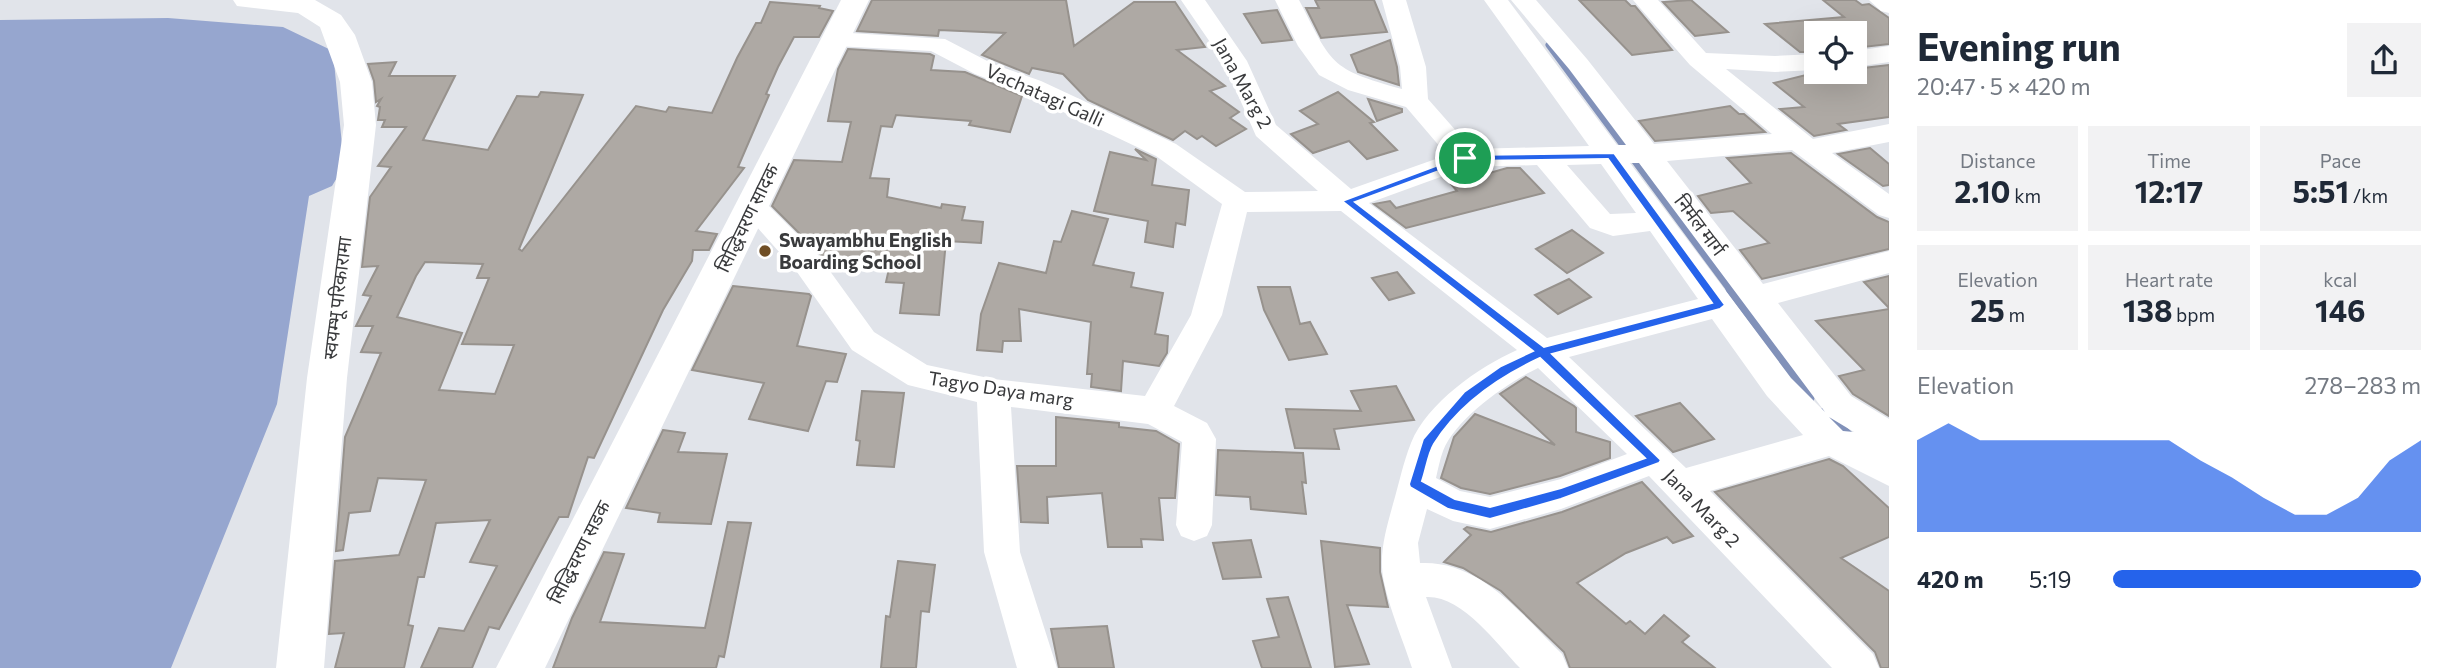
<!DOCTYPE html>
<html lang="en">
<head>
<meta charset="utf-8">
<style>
	:root { --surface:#fff; --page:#f2f2f3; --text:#1f2937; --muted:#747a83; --accent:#2563eb }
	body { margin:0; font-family:Commissioner,"Noto Sans Devanagari",sans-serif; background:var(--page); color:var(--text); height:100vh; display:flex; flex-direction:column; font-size:26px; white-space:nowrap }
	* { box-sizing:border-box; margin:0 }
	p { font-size:23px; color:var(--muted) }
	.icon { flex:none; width:38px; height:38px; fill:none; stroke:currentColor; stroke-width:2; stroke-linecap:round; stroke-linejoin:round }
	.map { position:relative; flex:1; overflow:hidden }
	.details { display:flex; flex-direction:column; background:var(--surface); width:560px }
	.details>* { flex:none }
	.controls { position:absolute; left:1804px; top:21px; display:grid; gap:14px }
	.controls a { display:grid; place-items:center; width:63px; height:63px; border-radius:0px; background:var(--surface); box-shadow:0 7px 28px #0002; font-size:35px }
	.pin { position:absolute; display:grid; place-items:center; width:60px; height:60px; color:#fff; margin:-30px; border:4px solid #fff; border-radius:50%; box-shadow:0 2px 7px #0007 }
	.round { display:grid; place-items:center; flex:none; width:74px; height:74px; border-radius:0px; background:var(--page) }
	.head { display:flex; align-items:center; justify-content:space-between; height:119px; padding:0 28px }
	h1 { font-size:38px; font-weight:700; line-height:52px }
	.figures { display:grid; grid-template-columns:repeat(3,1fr); gap:10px; height:119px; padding:7px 28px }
	.figures div { display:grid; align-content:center; border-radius:0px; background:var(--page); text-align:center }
	.figures b { font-size:30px; font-weight:700 }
	.figures small { font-size:19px; font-weight:400 }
	.figures p { font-size:19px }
	.chart { height:196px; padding:14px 28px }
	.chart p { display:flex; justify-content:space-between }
	.chart svg { width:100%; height:126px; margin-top:7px; fill:var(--accent); opacity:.7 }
	ul { padding:0 28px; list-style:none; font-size:23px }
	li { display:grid; grid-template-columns:112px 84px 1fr; align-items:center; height:52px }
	li i { height:18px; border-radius:9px; background:var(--accent) }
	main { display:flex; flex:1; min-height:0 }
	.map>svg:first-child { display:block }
</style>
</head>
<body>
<main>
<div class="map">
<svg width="1889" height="668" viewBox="0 0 1889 668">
	<rect width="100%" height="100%" fill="#e1e4ea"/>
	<polygon fill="#96a6cf" points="168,18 283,27 333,51 344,166 332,186 309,196 277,404 171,668 0,668 0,20"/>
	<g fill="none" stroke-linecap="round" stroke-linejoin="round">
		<polyline stroke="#8191b9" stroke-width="7" points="1549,45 1731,291"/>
		<g stroke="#8191b9" stroke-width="9">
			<polyline points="1730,289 1810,398"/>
			<polyline points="1824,412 1853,439"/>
		</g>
	</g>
	<g fill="#aea9a4" stroke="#97928d" stroke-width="2" fill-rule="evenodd">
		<polygon points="872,0 1066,0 1074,46 1134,2 1175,2 1205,47 1177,50 1225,86 1210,91 1239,112 1230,118 1246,129 1216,146 1202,136 1197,139 1185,131 1173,140 1088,100 1063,74 1032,68 1029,74 982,55 1005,33 939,30 938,36 857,31"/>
		<polygon points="1315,0 1374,0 1387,32 1321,38 1306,8 1319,8"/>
		<polygon points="1579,0 1625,0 1631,6 1635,6 1672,50 1632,55"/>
		<polygon points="1691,0 1728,32 1695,36 1663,2"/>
		<polygon points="1823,0 1855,0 1862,5 1869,4 1889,18 1889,44 1855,48 1855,33 1816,33 1816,52 1800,52 1765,24 1844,17"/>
		<path d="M770,2L820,6L819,8L833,11L819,37H794L778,67L766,94L769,95L738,167L744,168L696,231L717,234L709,250H693L692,261L663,310L594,458L588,457L568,517H559L499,629L489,627L472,668H421L439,628L464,631L497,566L470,562L490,520L436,523L424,577H418L408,625L413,626L404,668H335L344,633L329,634L335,561L399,555L426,480L378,478L370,511L349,513L343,550L336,551L345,437L381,353L361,352L373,326H356L371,296L363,295L378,266L362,267L370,197L391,167L378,166L406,127H382L385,120H378L380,107L377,106L381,99L376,102L374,81L368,64L396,62L389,76H455L423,140L488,150L517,96L538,97L541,92L583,95L519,249L522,251L636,106L666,112L669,107L712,113L737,58L756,23H761ZM425,262L483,264L477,278H489L462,344L514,345L495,394L439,390L462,333L397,317L416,276Z"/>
		<polygon points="1277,10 1292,40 1262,43 1244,14"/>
		<polygon points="1390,40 1397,67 1399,85 1358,72 1351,55"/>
		<polygon points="848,49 930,54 934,56 931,70 965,72 1022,96 1010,132 969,125 971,121 896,115 892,127 881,126 870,178 889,179 887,197 941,208 942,204 965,207 962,220 983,222 981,243 946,241 939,315 900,313 904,283 886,282 891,260 822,256 772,206 794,160 842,162 851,122 828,121 838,69"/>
		<polygon points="1889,65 1889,117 1838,124 1846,130 1814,136 1780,109 1804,107 1774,83 1818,72 1855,72 1855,69"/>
		<polygon points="1338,92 1374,122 1370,123 1397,150 1367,159 1349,141 1313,153 1291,134 1318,124 1300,111"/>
		<polygon points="1368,99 1402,109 1402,112 1377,121"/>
		<polygon points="1730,106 1739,114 1744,114 1765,132 1655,141 1639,121"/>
		<polygon points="1870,148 1889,164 1889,185 1883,186 1838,154"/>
		<polygon points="1135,149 1156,159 1152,185 1189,190 1185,225 1176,223 1173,247 1145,242 1148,221 1094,211 1110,152 1146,160"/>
		<polygon points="1791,153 1877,217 1889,222 1889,249 1762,279 1740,250 1769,243 1733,211 1711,213 1698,196 1751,183 1727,158"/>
		<polygon points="1507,168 1520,168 1544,193 1406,228 1374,204 1390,201 1396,208 1457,191 1451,184"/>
		<polygon points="1072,211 1108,219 1093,265 1134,273 1131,287 1163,293 1155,334 1168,336 1167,353 1159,366 1123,361 1121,391 1091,387 1092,374 1087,374 1091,322 1019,309 1021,341 1003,341 1002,352 977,350 981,314 999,263 1046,273 1054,241 1061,242"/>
		<polygon points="1572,230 1603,253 1567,273 1536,249"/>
		<polygon points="1397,272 1414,293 1389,300 1372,278"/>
		<polygon points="1889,276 1889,308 1864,282"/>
		<polygon points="1569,279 1591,297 1558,314 1535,295"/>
		<polygon points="733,286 809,294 811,296 797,346 846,354 837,382 826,381 808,431 749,419 764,383 692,370"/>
		<polygon points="1258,287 1290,287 1300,324 1310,322 1327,354 1289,360 1264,310"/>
		<polygon points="1889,309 1889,416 1853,394 1839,376 1864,370 1816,321"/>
		<polygon points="1526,377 1574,406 1576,408 1576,432 1610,442 1610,458 1560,476 1490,494 1461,488 1441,478 1454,437 1475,414 1555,445 1500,394"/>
		<polygon points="1396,386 1414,420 1334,429 1339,449 1295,448 1286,409 1361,411 1351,391"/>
		<polygon points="862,391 904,393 894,467 857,465 860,441 856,440"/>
		<polygon points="1680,403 1714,439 1673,452 1636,416"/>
		<polygon points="1056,417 1119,423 1119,427 1156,431 1179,444 1175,498 1159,498 1163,540 1141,539 1142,547 1108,547 1102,493 1047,497 1048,523 1021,522 1017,466 1056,466"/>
		<polygon points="663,430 685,433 678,452 727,454 711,524 658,522 660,513 626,508"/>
		<polygon points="1218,450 1303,453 1306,483 1302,482 1306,514 1251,509 1250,497 1216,495"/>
		<polygon points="1829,459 1843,466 1889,508 1889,537 1841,558 1889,591 1889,668 1881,668 1875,652 1715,492"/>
		<polygon points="1642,482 1693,536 1673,543 1667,537 1626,553 1577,583 1626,624 1630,621 1645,634 1664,615 1689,636 1682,642 1715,668 1570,668 1564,652 1501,591 1463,568 1444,562 1471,535 1464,529 1467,527 1491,532 1562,512"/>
		<polygon points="728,522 751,523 724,657 719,656 716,668 553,668 572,618 604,552 624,554 600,622 705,628"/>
		<polygon points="1251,540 1261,577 1223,579 1213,543"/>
		<polygon points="1321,541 1380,548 1380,572 1388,607 1347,605 1369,664 1335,667"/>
		<polygon points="898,561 935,565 929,612 921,611 916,668 881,668 886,616 890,617"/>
		<polygon points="1288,597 1311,668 1262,668 1253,641 1279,637 1267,599"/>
		<polygon points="1107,626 1114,668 1059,668 1051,629"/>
	</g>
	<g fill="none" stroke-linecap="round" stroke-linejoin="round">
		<g fill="#fff" fill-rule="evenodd">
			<path d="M1181,0H1205L1247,61L1276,125L1351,189L1447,155L1406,107L1348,90L1319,75L1298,46L1275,0H1299C1332,64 1329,69 1402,89L1400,67L1382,0H1406L1426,67L1428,99L1472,149L1589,146L1484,0H1508L1617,145H1626L1569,69L1511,0H1536L1587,59L1654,144L1772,134L1690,65L1633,0H1658L1706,53L1775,56L1816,54V70L1775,72L1726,69L1813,139L1889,124V142L1832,153L1889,194V218L1879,215L1792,150L1667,161L1763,284L1889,251V273L1778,303L1851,396L1889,419V486L1829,456L1710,491L1873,654L1879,668H1832L1649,476L1561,509L1490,529L1453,521L1427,509L1418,543L1420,563C1481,560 1522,615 1562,654L1568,668H1520C1497,644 1462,595 1426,597L1452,668H1412C1403,640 1390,611 1384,582C1378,555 1386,530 1393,504C1399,484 1403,463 1411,443C1427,403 1479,367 1517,350L1341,211L1247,212L1222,315L1174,406L1207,423L1216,439L1212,525L1207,536L1194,541L1181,536L1176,525L1182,442L1148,424L1011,407L1020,552L1057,668H1017L984,552L977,402L908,385L852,350L797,272L739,207L743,200L753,197L763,200L819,256L874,332L927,365L993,379L1145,396L1191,315L1222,204L1156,156L1023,93L975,74L931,51L835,46L826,44L823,39L826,34L835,32L945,39L993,64L1041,81L1176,144L1245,192L1318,191L1256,136L1223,61ZM1630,163H1639L1825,412L1791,378ZM1601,164L1636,213L1610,214L1567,165ZM1537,165L1590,228L1613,236L1650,231L1698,299L1547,338L1369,203L1468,167ZM1712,319L1767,396L1803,435L1686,468L1569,357ZM1538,368L1627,454L1561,479L1490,497L1460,491L1436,478C1438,469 1440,459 1443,451C1456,418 1507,383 1538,368ZM1829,417L1854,432L1843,431Z"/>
			<polygon points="1869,0 1889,0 1889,13 1881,11"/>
			<polygon points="1889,46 1889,62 1855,67 1855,51"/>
		</g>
		<g fill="#fff" fill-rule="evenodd">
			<polygon points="233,0 315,0 341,15 355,35 372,82 376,125 347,378 324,668 276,668 307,378 344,125 340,82 320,27 298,13 237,6"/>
			<polygon points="841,0 869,0 545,668 496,668"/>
		</g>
	</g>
	<path fill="#2563eb" stroke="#fff" stroke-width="2" fill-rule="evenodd" d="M1614,153L1725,305L1720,309L1552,354L1661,460L1659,463L1561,499L1490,519L1448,509L1410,487L1409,484L1423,439L1464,392L1501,366L1533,351L1342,201L1465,155ZM1608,159L1712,303L1544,347L1355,202L1466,161ZM1540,358L1645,458L1561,488L1490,507L1455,499L1422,481C1426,470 1428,454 1434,444C1459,404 1499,377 1540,358Z"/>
	<circle fill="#6f4e25" stroke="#fff" stroke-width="2.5" cx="765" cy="251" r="7"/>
	<g text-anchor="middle" stroke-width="7" stroke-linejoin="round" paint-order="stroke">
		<g font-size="19" fill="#393a3c" stroke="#fff">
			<text transform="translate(1243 83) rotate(61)" y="7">Jana Marg 2</text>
			<text transform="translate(1045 95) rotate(24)" y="7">Vachatagi Galli</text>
			<text transform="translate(747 218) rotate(-64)" y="7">सिद्धिचरण सादक</text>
			<text transform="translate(1700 225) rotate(53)" y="7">निर्मल मार्ग</text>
			<text transform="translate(337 298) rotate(-83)" y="7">स्वयम्भू परिकारामा</text>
			<text transform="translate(1001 389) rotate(9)" y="7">Tagyo Daya marg</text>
			<text transform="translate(1702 508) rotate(46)" y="7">Jana Marg 2</text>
			<text transform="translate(579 552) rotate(-63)" y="7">सिद्धिचरण सडक</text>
		</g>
		<g font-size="19" font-weight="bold" fill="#393a3c" stroke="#fff" text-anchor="start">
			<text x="779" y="247">Swayambhu English<tspan x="779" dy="22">Boarding School</tspan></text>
		</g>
	</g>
</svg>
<div class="controls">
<a><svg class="icon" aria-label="locate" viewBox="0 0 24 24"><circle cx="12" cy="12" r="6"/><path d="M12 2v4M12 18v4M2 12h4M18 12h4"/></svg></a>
</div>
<div class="pin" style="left:1465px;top:158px;background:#1e9e55"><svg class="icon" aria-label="arrive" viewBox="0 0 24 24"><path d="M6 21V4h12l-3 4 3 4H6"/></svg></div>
</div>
<section class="details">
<div class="head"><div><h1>Evening run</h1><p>20:47 · 5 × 420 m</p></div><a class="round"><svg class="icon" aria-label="share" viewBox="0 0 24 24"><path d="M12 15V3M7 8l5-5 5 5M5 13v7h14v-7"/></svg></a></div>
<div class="figures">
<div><p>Distance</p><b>2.10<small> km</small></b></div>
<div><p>Time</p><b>12:17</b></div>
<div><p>Pace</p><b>5:51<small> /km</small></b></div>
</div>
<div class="figures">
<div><p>Elevation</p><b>25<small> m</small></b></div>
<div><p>Heart rate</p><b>138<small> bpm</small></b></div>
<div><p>kcal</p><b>146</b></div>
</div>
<div class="chart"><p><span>Elevation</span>278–283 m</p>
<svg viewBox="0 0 160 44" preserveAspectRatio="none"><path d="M0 44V12L10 6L20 12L30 12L40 12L50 12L60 12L70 12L80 12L90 19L100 25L110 32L120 38L130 38L140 32L150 19L160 12V44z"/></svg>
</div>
<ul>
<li><b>420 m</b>5:19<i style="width:100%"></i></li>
</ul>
</section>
</main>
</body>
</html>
